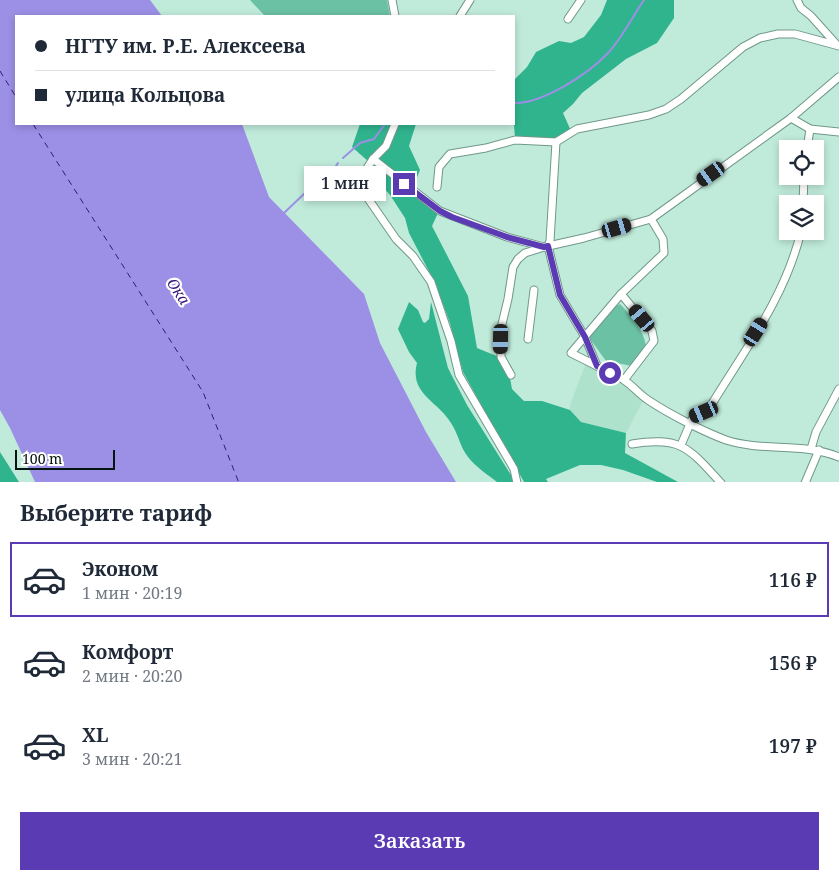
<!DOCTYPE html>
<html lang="ru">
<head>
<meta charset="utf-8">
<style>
	:root { --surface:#fff; --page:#f2f2f3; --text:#1f2937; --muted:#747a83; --line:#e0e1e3; --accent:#5a3bb3 }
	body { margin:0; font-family:"Noto Serif",serif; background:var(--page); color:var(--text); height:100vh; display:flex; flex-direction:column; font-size:19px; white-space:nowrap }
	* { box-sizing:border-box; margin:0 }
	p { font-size:16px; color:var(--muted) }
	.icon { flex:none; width:28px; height:28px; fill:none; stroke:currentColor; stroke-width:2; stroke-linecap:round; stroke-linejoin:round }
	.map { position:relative; height:482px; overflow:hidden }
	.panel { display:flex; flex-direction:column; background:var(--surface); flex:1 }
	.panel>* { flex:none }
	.banner { position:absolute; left:15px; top:15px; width:500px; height:110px; border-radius:0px; box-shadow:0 2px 8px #0003; display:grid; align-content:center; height:110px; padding:0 20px; background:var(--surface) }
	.tools { position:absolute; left:779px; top:140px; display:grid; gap:10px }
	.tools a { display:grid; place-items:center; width:45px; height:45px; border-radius:0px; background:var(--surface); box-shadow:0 2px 8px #0003; font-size:25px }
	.scale { position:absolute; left:15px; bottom:12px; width:100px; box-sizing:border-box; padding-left:5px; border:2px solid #05140f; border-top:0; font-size:14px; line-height:18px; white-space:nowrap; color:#05140f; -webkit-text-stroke:4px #fff; paint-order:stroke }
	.end { position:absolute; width:22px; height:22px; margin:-11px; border:6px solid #5a3bb3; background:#fff; box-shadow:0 0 0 2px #fff }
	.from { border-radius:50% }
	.bubble { position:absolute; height:35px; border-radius:0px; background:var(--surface); box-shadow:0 2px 8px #0003; font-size:16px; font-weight:600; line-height:35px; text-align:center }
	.car { position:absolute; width:15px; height:30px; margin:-15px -8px; border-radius:6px; box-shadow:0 0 4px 1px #0007; background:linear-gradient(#222 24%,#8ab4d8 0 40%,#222 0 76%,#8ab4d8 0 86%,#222 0) }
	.banner b { display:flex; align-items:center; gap:18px; height:48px; font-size:19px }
	.banner b+b { border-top:1px solid var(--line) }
	.banner i { width:12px; height:12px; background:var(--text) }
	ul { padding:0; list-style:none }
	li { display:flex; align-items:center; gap:15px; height:75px; margin:0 10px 8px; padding:0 10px; border:2px solid transparent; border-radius:0px }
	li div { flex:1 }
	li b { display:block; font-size:19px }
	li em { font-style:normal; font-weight:600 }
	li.on { border-color:var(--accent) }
	li>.icon { width:45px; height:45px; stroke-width:1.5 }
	h2 { padding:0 20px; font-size:22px; line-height:60px }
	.action { display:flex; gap:10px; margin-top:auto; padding:10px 20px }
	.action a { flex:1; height:58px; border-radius:0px; background:var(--accent); color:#fff; font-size:20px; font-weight:600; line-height:58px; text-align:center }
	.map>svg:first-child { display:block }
	.built { fill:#afe2cd }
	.green { fill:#6bc1a3 }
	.forest { fill:#30b48e }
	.water { fill:#9c8fe6 }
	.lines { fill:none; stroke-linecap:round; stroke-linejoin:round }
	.stream { stroke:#9c8fe6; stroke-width:2 }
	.ferry { stroke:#37167c; stroke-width:1; stroke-dasharray:6 5; stroke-linecap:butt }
	.street-casing { stroke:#709888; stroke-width:9 }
	.street { stroke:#fff; stroke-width:7 }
	.route { stroke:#5a3bb3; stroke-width:6 }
	.labels { text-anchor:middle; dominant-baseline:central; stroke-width:4.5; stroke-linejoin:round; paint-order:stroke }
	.water-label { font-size:15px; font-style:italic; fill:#37167c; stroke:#fff }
</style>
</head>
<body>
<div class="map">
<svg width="839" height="483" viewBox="0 0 839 483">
	<rect width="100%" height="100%" fill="#c0ebda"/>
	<!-- built -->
	<polygon class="built" points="586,363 627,387 627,388 644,399 626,433 581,422 570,410 570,405"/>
	<!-- green -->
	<g class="green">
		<polygon points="250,0 387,0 390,16 265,16"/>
		<path d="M620,304C632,317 643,329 646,346L632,366L606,361L588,336L608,310Z"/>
	</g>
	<!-- forest -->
	<g class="forest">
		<polygon points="607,0 674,0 674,18 657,43 626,59 582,93 573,104 563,113 571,131 556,140 515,138 514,125 507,124 514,124 514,80 527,67 536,52 559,41 571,43 584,37 601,15"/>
		<polygon points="360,124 416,124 409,146 420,170 411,193 438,213 432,226 468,296 477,348 499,357 510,378 512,389 524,401 542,401 570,410 581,422 626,433 625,453 678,482 657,482 623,470 601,465 580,465 546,479 548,482 524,482 463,372 450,323 436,285 409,233 405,218 390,195 382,186 369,162 352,147"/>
		<path d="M409,302L418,310L423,322L425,323L429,319L431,302L448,368L467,405L511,475L513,482H497C488,475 476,467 468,457C460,447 458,433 451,423C438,401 409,394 417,363L409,352L398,329Z"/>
		<polygon points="0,452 19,482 0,482"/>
	</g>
	<!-- water -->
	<polygon class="water" points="0,0 150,0 162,16 16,16 16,124 242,124 269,197 364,294 380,343 426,432 456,482 35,482 10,428 0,410"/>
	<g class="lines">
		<!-- stream -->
		<g class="stream">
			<path d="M514,103C542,104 588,74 607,54C620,41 633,16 644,0"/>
			<polyline points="343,158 360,143 374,139 385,124"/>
			<polyline points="284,213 305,193 316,179 331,173 338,163"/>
		</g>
		<!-- ferry -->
		<g class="ferry">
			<polyline points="0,71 16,97"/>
			<polyline points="33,124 203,392 239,483"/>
		</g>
		<!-- street casing -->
		<g class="street-casing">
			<g id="street">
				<polyline points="392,0 395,16"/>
				<polyline points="797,0 801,8 811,16 837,45"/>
				<polyline points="460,16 470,0"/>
				<polyline points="568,19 581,0"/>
				<polyline points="791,118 810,129 839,132"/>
				<polyline points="395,124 386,146 373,159 362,176 363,186 367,197 396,239 413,256 431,282 451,341 459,375 514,469 517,483"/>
				<path d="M556,142L550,241L548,246L560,295L585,337L597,366C606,371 616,374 624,380C633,386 639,394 648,400C669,414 702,431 726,440C763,452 803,442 839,457"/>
				<polyline points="807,149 810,129"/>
				<polyline points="373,159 440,211 507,237 544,247"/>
				<polyline points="437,187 439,167 450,154 486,148 515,140 556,142 577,129 649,115 666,109 681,99 743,47 760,38 778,34 795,34 839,46"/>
				<polyline points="803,204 804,176"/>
				<polyline points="621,294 652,331 654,341 624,380"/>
				<polyline points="528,339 534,290"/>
				<polyline points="597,366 571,353 621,294 664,253 663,239 651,219"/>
				<polyline points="511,375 501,357 501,328 508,299 513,267 518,259 525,253 544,247 584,238 651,219 791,118 839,77"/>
				<path d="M632,444C681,436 689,448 721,483"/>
				<path d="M681,445L693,417L704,412L710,407C744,351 786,296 801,231"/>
				<polyline points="811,449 816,432 839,389"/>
				<polyline points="805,483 819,450"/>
			</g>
		</g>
		<!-- street -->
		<use href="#street" class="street"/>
	</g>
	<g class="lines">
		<!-- route -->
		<polyline class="route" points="404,184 440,211 452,217 507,237 544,247 548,246 560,295 585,337 597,366 610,373"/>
	</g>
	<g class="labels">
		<!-- water labels -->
		<g class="water-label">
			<text transform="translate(179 291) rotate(57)">Ока</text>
		</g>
	</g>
</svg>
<div class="tools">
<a><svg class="icon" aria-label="locate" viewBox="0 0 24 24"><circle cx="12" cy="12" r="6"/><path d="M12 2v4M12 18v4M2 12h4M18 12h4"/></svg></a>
<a><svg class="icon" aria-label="layers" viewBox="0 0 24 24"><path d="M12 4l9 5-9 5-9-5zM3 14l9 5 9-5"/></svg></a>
</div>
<div class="scale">100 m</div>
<i class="end from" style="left:610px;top:373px"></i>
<i class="end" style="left:404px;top:184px"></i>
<div class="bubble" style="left:304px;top:166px;width:82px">1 мин</div>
<i class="car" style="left:711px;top:174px;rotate:235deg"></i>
<i class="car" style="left:617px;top:228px;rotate:74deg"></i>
<i class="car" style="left:642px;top:318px;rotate:320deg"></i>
<i class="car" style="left:756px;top:332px;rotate:32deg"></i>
<i class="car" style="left:501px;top:339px;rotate:181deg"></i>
<i class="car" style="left:704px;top:412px;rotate:247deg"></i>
<div class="banner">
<b><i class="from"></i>НГТУ им. Р.Е. Алексеева</b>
<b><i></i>улица Кольцова</b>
</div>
</div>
<section class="panel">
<h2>Выберите тариф</h2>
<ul>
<li class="on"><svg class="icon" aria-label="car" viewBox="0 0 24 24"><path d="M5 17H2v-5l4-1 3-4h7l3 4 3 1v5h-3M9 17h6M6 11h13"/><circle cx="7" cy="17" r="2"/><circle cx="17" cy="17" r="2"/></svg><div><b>Эконом</b><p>1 мин · 20:19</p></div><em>116 ₽</em></li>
<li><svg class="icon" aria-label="car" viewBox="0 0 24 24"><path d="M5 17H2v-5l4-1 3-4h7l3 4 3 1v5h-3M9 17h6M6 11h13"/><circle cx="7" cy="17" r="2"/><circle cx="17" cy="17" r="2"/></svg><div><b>Комфорт</b><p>2 мин · 20:20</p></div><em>156 ₽</em></li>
<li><svg class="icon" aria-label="car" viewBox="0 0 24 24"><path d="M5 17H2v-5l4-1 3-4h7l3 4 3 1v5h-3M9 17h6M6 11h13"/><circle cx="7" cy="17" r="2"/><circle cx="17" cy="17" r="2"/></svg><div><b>XL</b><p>3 мин · 20:21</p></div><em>197 ₽</em></li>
</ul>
<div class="action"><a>Заказать</a></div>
</section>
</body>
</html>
